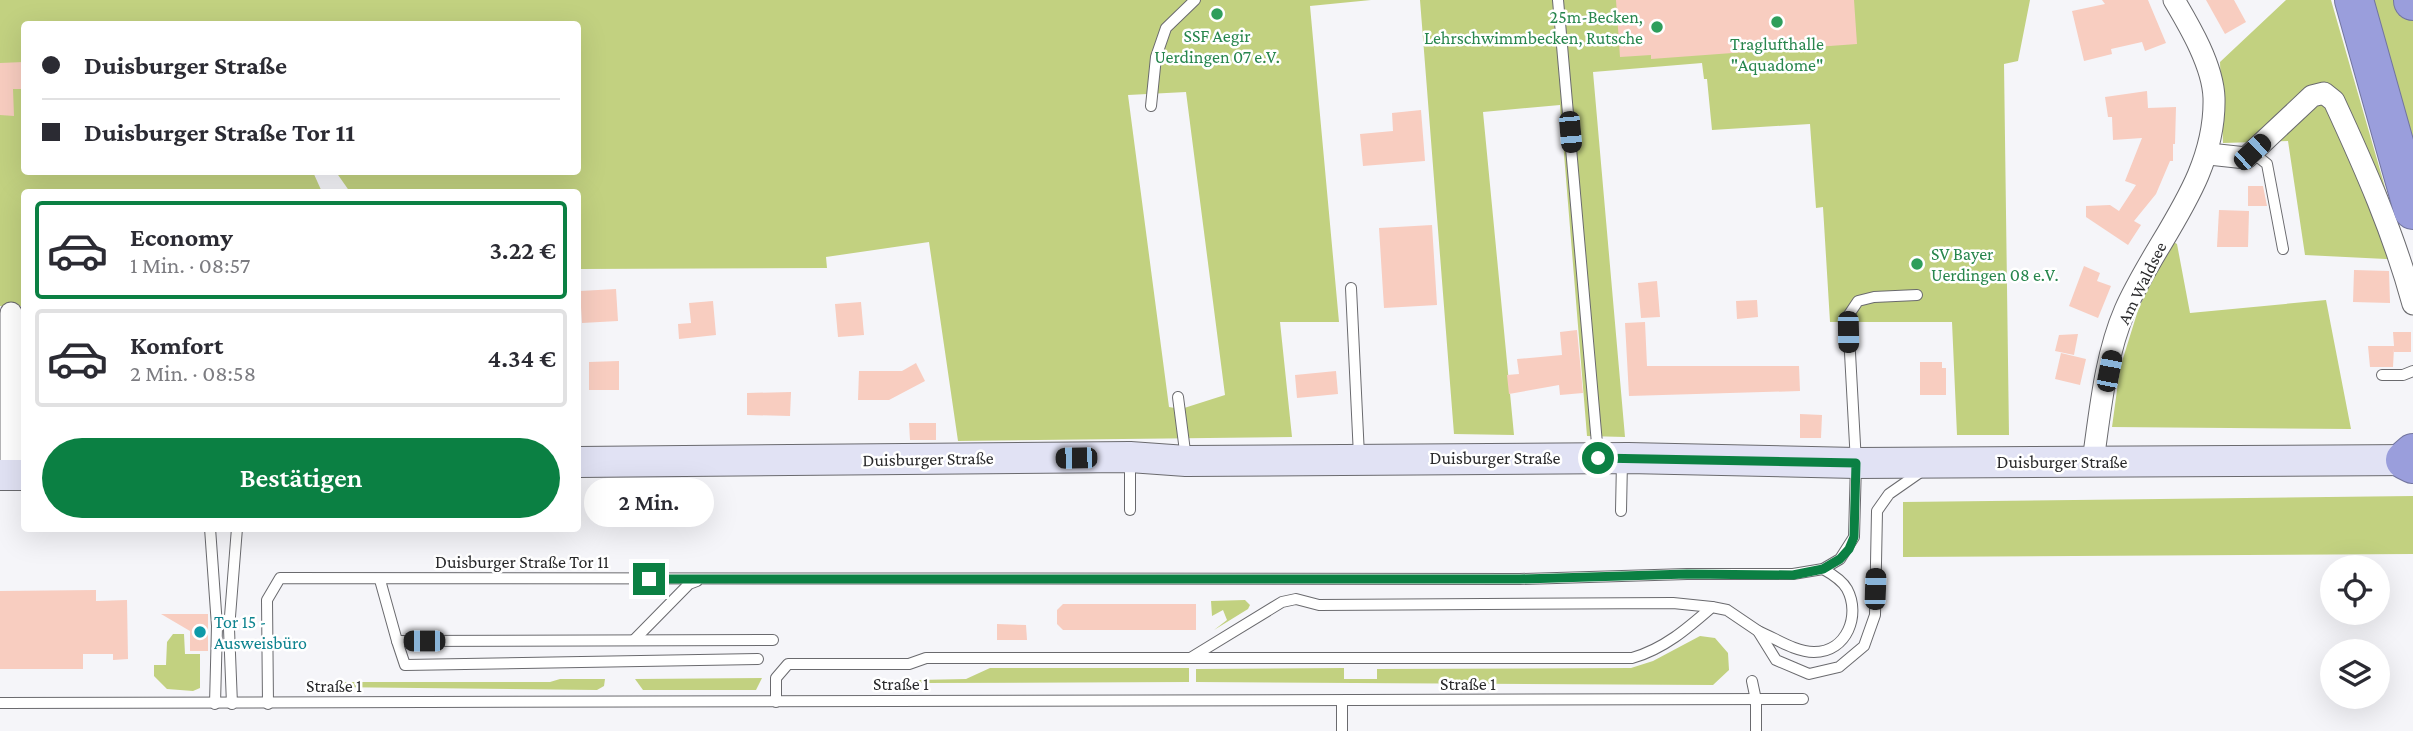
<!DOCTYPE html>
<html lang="de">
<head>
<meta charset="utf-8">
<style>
	:root { --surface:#fff; --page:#f7f7f7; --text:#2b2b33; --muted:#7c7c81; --line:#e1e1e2; --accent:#0b8043 }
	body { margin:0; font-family:"Crimson Pro",serif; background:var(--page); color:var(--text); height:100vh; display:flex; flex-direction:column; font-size:26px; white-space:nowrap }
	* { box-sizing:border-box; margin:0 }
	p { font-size:23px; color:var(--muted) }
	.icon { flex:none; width:38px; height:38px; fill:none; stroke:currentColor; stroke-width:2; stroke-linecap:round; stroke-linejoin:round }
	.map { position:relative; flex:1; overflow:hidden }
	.drawer { position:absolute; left:21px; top:189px; width:560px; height:343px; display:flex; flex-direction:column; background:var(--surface); border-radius:7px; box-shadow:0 7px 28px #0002 }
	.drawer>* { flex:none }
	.top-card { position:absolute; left:21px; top:21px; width:560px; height:154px; border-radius:7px; box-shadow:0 7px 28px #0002; display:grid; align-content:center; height:154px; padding:0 21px; background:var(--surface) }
	.buttons { position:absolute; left:2320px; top:555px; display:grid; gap:14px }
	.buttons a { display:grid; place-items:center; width:70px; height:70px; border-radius:50%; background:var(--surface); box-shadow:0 7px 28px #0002; font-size:35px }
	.end { position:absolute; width:32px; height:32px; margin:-16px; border:9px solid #0b8043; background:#fff; box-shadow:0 0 0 4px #fff }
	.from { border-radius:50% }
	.bubble { position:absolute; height:49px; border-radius:24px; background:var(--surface); box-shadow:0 7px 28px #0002; font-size:23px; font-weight:600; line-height:49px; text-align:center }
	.car { position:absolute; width:21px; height:42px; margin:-21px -10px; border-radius:9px; box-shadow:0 0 5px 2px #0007; background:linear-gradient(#222 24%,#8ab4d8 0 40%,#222 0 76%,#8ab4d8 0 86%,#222 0) }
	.top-card b { display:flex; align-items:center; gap:24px; height:66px; font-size:26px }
	.top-card b+b { border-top:2px solid var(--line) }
	.top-card i { width:18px; height:18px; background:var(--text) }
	ul { padding:12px 0 0; list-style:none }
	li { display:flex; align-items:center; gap:21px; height:98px; margin:0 14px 10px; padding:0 7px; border:4px solid var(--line); border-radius:7px }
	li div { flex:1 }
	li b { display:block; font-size:26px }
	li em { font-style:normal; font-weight:600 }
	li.selected { border-color:var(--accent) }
	li>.icon { width:63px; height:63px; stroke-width:1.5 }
	.cta { display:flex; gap:14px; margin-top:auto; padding:14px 21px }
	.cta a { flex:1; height:80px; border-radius:42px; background:var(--accent); color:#fff; font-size:28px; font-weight:600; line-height:80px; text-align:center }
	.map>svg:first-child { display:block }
	.green { fill:#c2d180; fill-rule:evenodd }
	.building { fill:#f8cdc0 }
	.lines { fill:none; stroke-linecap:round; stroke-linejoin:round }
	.lane-casing { stroke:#6a6a6e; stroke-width:12 }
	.street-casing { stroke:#6a6a6e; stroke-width:23 }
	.secondary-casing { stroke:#6a6a6e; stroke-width:32 }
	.highway-casing { stroke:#72759e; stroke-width:40 }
	.lane { stroke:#fff; stroke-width:10 }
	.street { stroke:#fff; stroke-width:21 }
	.secondary { stroke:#e1e2f4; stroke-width:30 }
	.highway { stroke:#9a9edc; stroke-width:38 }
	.route { stroke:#0b8043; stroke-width:9 }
	.leisure-dot { fill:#2e9e5b; stroke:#fff; stroke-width:2.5 }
	.culture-dot { fill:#0f9aa8; stroke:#fff; stroke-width:2.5 }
	.labels { text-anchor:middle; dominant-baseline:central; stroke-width:5; stroke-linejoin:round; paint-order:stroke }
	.leisure-label { font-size:18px; fill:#27864d; stroke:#fff }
	.street-label { font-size:18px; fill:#29292b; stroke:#fff }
	.culture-label { font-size:18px; fill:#0d838f; stroke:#fff; text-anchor:start }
</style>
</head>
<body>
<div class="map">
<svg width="2413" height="731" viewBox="0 0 2413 731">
	<rect width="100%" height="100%" fill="#f5f5f9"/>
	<!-- green -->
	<g class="green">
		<path d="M0,0H1371L1310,6L1339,322H1280L1292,437L958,441L929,242L826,257L827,268L578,269V192H350L336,172H578V24H24V172H313L322,192H24V306H0ZM1186,92L1225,395L1181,409L1169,407L1128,95Z"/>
		<polygon points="1420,0 2030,0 2018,61 2004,64 2009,435 1957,435 1952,322 1830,322 1823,207 1816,208 1810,124 1712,130 1707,79 1704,79 1702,63 1593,72 1625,437 1587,436 1560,105 1483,112 1514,435 1454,434"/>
		<polygon points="2286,0 2331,0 2406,260 2305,255 2288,141 2223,143 2220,62"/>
		<polygon points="2365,0 2413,0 2413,164"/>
		<polygon points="2172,241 2177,244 2190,313 2326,300 2351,429 2112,427 2120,368 2139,307"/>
		<polygon points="2413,496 2413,554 1903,557 1903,502"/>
		<polygon points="1245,600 1250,605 1248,609 1214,630 1227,620 1223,610 1212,616 1211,601"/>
		<polygon points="173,634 184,634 185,654 200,654 200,688 193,691 167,689 154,676 154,665 166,665 167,642"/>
		<polygon points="1700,636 1715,638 1728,653 1729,670 1713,685 1196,682 1196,669 1344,668 1344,679 1377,679 1377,669 1631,668 1653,661"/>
		<polygon points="990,668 1189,668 1189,682 922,683 918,680 966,679"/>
		<polygon points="762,678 756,690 643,690 635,679"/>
		<polygon points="560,679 605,679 604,686 597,690 327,687 327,682 550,682"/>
	</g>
	<!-- building -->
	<g class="building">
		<polygon points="1616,0 1854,0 1857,44 1651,59 1651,55 1620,57"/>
		<polygon points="2102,0 2148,0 2166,43 2145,51 2142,42 2111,49 2112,54 2084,61 2072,11 2105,4"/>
		<polygon points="2206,0 2234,0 2246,22 2225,34"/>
		<polygon points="24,62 24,89 13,89 14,116 0,115 0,63"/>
		<polygon points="2147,91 2148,108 2176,107 2175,144 2173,144 2173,161 2170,161 2156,194 2134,221 2141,225 2128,245 2086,217 2086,206 2110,205 2119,211 2136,185 2125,181 2142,138 2113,140 2112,117 2108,117 2105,97"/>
		<polygon points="1421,110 1425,161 1363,166 1360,134 1393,131 1392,113"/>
		<polygon points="2248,186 2263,186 2267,206 2248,206"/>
		<polygon points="2219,210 2249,211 2248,247 2217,247"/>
		<polygon points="1432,225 1437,305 1384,308 1379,228"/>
		<polygon points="2084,266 2100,273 2097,281 2111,286 2098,318 2069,306"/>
		<polygon points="2354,270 2389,271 2390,303 2353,302"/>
		<polygon points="1657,281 1660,317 1641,318 1638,283"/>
		<polygon points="616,289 618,321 582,323 580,291"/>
		<polygon points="1757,300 1758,317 1737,319 1736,301"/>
		<polygon points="713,301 716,335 679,339 678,324 691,323 689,303"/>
		<polygon points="861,302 864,335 838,337 835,304"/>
		<polygon points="1645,322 1647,366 1799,366 1800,391 1629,396 1625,323"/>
		<polygon points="1577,330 1583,393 1560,395 1559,385 1509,394 1507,375 1519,374 1517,359 1562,355 1560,332"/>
		<polygon points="2393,332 2411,332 2411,352 2394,352 2394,348 2393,367 2370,367 2368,346 2394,346"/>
		<polygon points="2078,334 2074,355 2055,351 2059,335"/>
		<polygon points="2061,353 2086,359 2080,385 2055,379"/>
		<polygon points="619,361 619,390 589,390 589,362"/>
		<polygon points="1920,362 1942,362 1942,368 1946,368 1946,395 1920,395"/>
		<polygon points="916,363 925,381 889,400 858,400 859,371 902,371"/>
		<polygon points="1336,371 1338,394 1297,398 1295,375"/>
		<polygon points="791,392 790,416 747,415 747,393"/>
		<polygon points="1800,414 1822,415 1821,438 1800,438"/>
		<polygon points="909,423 936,423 936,440 910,440"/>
		<polygon points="96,590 96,601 127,600 128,659 113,660 113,654 83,654 83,669 0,669 0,591"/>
		<polygon points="1063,604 1196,604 1196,630 1063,630 1057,624 1057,610"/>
		<polygon points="161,614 208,614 208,651 190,651 190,631"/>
		<polygon points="997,624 1026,625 1027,640 997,640"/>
	</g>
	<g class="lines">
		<!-- lane casing -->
		<g class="lane-casing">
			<g id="lane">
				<polyline points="1558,0 1598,455"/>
				<polyline points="1151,106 1156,57 1166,28 1195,0"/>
				<polyline points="2252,152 2267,164 2283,249"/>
				<polyline points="1351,288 1359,456"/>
				<polyline points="2382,375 2403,375 2413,371"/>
				<polyline points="1178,397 1186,459"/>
				<polyline points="1130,457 1130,510"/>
				<polyline points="1621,511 1622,461"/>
				<polyline points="210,528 217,626 215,704"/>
				<polyline points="380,580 397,641 773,640"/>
				<path d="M1758,631C1775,638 1795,652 1814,652C1847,652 1861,615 1847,589C1842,580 1832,574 1823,569"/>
				<polyline points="634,640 689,584 697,581"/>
				<polyline points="397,641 405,665 758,659"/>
				<polyline points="1192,657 1282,602 1296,599 1319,605 1673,603 1712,607"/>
				<polyline points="1752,681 1756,700 1756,731"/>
				<path d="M776,702V678L788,664H909L926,658H1632C1664,649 1688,628 1712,607L1727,610L1758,631L1776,660L1809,674L1839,667L1864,646L1875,615L1877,511L1889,494L1922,471"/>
				<polyline points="0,703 1803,699"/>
				<polyline points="232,704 229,629 237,528"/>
				<polyline points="268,704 267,600 280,578 1520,579 1687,574 1793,574 1823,569 1840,559 1854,537 1856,463 1848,316 1858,301 1874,297 1917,295"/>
				<polyline points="1342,731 1342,702"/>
			</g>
		</g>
		<!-- street casing -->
		<g class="street-casing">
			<g id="street">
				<path d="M2209,154L2246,158L2312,96L2324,93L2334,101C2365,168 2394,234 2413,304"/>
				<polyline points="11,313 11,475"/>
				<path d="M2093,461C2100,413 2105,356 2125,310C2156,239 2216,180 2214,98C2213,66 2190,27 2174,0"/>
			</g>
		</g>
		<!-- secondary casing -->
		<g class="secondary-casing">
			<g id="secondary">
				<polyline points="578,462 1130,457 1186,461 1628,458 1856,463 2413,460"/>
				<polyline points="0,475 24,475"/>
			</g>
		</g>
		<!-- highway casing -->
		<g class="highway-casing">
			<g id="highway">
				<polyline points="2354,0 2413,210"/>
				<polyline points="2413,0 2413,1"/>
				<polyline points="2413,453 2405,460 2413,464"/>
			</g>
		</g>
		<!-- lane -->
		<use href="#lane" class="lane"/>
		<!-- street -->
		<use href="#street" class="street"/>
		<!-- secondary -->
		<use href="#secondary" class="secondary"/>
		<!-- highway -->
		<use href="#highway" class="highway"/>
	</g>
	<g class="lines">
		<!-- route -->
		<polyline class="route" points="649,579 1520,579 1687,574 1793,575 1823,569 1840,559 1849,549 1854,537 1856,463 1598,458"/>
	</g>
	<!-- markers -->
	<g class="leisure-dot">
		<circle cx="1217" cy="14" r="7"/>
		<circle cx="1777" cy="22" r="7"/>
		<circle cx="1657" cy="27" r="7"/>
		<circle cx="1917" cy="264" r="7"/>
	</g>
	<circle class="culture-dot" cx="200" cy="632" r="7"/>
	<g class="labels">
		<!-- leisure labels -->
		<g class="leisure-label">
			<text x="1643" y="17" text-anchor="end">25m-Becken,<tspan x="1643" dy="21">Lehrschwimmbecken, Rutsche</tspan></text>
			<text x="1217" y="36">SSF Aegir<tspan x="1217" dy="21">Uerdingen 07 e.V.</tspan></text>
			<text x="1777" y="44">Traglufthalle<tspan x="1777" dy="21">"Aquadome"</tspan></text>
			<text x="1931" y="254" text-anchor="start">SV Bayer<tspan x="1931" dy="21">Uerdingen 08 e.V.</tspan></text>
		</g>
		<!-- street labels -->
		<g class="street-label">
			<text transform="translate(2142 283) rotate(-64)">Am Waldsee</text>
			<text x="1495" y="458">Duisburger Straße</text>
			<text transform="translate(928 459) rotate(-1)">Duisburger Straße</text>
			<text x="2062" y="462">Duisburger Straße</text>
			<text x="522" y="562">Duisburger Straße Tor 11</text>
			<text x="901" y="684">Straße 1</text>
			<text x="1468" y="684">Straße 1</text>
			<text x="334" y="686">Straße 1</text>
		</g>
		<!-- culture labels -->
		<g class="culture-label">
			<text x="214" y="622">Tor 15 -<tspan x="214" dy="21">Ausweisbüro</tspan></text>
		</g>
	</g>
</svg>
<div class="buttons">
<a><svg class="icon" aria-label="locate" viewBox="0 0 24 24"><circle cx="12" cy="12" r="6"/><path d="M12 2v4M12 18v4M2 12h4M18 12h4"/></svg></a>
<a><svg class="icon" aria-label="layers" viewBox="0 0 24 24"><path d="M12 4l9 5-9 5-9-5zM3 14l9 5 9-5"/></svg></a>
</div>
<i class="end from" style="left:1598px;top:458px"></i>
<i class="end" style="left:649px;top:579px"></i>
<div class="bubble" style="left:584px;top:478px;width:130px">2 Min.</div>
<i class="car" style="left:1570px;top:132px;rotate:175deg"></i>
<i class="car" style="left:2252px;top:152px;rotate:47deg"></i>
<i class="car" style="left:1848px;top:332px;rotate:179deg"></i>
<i class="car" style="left:2109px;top:371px;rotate:11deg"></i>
<i class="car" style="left:1076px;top:458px;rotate:269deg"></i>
<i class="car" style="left:1875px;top:589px;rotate:2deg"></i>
<i class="car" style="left:424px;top:641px;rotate:270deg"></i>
<div class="top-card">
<b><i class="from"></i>Duisburger Straße</b>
<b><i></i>Duisburger Straße Tor 11</b>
</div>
<section class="drawer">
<ul>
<li class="selected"><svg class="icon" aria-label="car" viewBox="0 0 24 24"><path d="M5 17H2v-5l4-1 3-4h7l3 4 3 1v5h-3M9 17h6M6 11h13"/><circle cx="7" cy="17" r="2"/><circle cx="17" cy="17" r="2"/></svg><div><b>Economy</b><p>1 Min. · 08:57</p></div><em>3.22 €</em></li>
<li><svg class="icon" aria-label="car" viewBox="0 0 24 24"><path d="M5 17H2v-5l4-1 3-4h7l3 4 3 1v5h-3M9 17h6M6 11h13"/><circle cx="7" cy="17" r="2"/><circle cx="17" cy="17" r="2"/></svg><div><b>Komfort</b><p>2 Min. · 08:58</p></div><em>4.34 €</em></li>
</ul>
<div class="cta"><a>Bestätigen</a></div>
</section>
</div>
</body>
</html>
